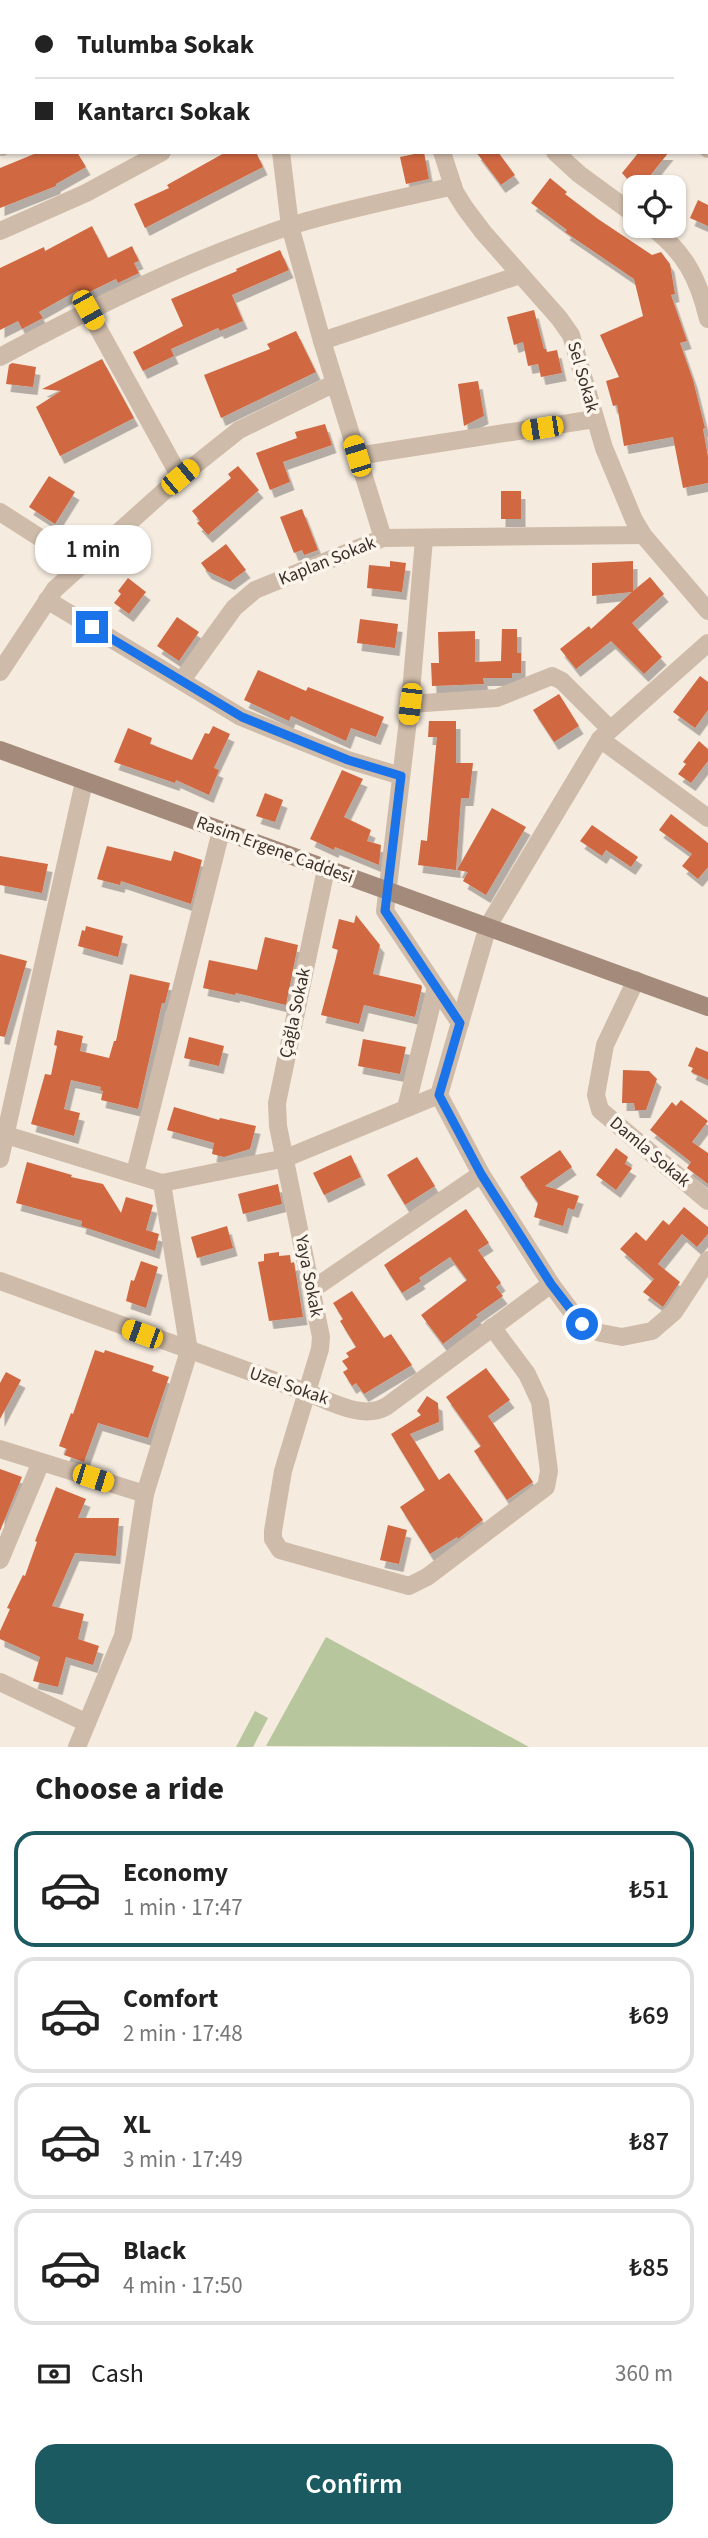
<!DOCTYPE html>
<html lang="en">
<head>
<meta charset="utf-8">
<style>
	:root { --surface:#fff; --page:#f6f6f6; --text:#222; --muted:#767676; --line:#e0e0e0; --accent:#1b5a61 }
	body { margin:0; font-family:"Source Sans 3",sans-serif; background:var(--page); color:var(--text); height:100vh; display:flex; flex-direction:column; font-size:26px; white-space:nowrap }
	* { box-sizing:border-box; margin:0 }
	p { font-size:23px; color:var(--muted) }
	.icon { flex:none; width:38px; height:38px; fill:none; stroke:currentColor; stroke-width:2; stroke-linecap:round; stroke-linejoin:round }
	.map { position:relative; height:1747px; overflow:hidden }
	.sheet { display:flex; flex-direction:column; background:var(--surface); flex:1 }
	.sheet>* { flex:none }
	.top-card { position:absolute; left:0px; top:0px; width:709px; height:154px; box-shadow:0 2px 5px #0004; display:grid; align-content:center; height:154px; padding:0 35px; background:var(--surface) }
	.controls { position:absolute; left:623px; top:175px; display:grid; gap:14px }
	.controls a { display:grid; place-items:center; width:63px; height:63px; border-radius:14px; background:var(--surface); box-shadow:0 2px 5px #0004; font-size:35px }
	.end { position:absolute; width:32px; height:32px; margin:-16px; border:9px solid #1a73e8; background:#fff; box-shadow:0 0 0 4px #fff }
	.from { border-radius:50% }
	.bubble { position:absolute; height:49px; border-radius:21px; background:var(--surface); box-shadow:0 2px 5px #0004; font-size:23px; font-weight:600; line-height:49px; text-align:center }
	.car { position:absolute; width:21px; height:42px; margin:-21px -10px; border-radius:9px; box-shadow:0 0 5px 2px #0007; background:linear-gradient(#f5c518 24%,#345 0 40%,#f5c518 0 76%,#345 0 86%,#f5c518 0) }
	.top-card b { display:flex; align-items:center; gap:24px; height:66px; font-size:26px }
	.top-card b+b { border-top:2px solid var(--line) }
	.top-card i { width:18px; height:18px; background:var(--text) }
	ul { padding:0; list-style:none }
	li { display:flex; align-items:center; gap:21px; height:116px; margin:0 14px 10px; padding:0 21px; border:4px solid var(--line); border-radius:21px }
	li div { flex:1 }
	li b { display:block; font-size:26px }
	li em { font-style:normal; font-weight:600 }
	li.current { border-color:var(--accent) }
	li>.icon { width:63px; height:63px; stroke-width:1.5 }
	h2 { padding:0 35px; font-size:32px; line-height:84px }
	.pay { display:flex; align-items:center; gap:18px; height:77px; padding:0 35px; font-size:26px }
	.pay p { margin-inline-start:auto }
	.cta { display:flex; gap:14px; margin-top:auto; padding:14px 35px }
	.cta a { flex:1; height:80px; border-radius:21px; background:var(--accent); color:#fff; font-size:28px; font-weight:600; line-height:80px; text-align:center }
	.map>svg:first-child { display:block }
	.green { fill:#b7c69d }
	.building { fill:#d06842; filter:url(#shadow) }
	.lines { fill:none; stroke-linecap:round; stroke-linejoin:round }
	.minor { stroke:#cfbba9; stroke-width:18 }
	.secondary { stroke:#a38a7a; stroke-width:18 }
	.route { stroke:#1a73e8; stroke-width:9 }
	.labels { text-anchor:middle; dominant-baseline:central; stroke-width:7; stroke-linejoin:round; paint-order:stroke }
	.street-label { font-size:18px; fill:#3b2f29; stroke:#fcf5ec }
</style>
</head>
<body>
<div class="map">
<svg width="708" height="1747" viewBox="0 0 708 1747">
	<defs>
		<filter id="shadow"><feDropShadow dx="4.5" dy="8" stdDeviation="0" flood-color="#0004"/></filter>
	</defs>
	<rect width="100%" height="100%" fill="#f5ebdf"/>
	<!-- green -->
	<g class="green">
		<polygon points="326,1637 529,1747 266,1746"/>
		<polygon points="255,1711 268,1718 253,1747 236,1747"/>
	</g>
	<!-- building -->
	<g class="building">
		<polygon points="39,152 77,152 86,167 56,184 56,186 0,208 0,168"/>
		<polygon points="226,152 256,152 263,167 145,228 134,204 169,188 167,185"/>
		<polygon points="424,152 429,179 406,184 400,157"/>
		<polygon points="476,152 498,152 515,175 501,185"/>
		<polygon points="639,152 669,152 641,187 635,188 622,173"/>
		<polygon points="550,178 567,192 565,194 598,219 652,255 661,252 670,264 675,294 671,295 687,341 680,343 693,380 705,428 703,429 708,457 708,483 683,488 673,437 624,446 617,405 613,406 606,381 619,377 600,335 643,316 634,279 565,232 567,230 531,203"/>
		<polygon points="698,200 708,205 708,226 690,218"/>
		<polygon points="92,226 108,258 132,246 139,261 134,263 139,273 118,283 116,279 81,296 78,290 39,312 43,318 22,329 18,321 0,330 0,268 44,247 45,251"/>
		<polygon points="280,250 289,270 232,295 243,321 220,331 218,328 171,349 174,356 143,371 133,352 183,326 171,299 237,271 236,269"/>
		<polygon points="534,310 544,349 546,349 547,352 557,350 562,373 541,377 538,364 528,366 523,342 514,345 507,317"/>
		<polygon points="296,331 316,372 221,418 204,375 270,349 267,344"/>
		<polygon points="102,359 134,418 60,456 36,407 61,391 42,389"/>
		<polygon points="12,363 36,367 33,387 6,384 9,365"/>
		<polygon points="478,381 484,416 464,426 458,384"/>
		<polygon points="325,424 332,445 283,462 290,482 270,490 256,453 297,438 295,432"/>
		<polygon points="238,466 259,490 208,535 197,523 200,521 192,511 231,478 228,474"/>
		<polygon points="49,476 75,492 55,524 29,507"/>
		<rect x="501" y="491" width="20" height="28"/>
		<polygon points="302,509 318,550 304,555 302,550 294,553 280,517"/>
		<polygon points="226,544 246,570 230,582 207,571 201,563"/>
		<polygon points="390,561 406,563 402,592 367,588 369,565 390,567"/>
		<polygon points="633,561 633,591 650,577 664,594 632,623 662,657 644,674 611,641 576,669 560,649 589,626 591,629 632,592 592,596 592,563"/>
		<polygon points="128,578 146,592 129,614 114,603 121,594 118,591"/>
		<polygon points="177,617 199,632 179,661 157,646"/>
		<polygon points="360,619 398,624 395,648 357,643"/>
		<polygon points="502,629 517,629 517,653 521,653 521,673 512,673 512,678 483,678 484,684 432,686 431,663 439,663 438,632 475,631 475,662 501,661"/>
		<polygon points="258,670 306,691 308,687 384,717 376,737 351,728 346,741 291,716 289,721 244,700"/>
		<polygon points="700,676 708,682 708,710 695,728 673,712"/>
		<polygon points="559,694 579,726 554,742 533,710"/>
		<polygon points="429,721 456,721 456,763 473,763 469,798 461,798 456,870 418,865 421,840 427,841 437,737 428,737"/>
		<polygon points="213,726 230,734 214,768 219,770 209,795 176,780 175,783 114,762 128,728 152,738 150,744 192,760 205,733 209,734"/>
		<polygon points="699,741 708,749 708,761 691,783 678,774 686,764 683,762"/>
		<polygon points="342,770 363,779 344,817 371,830 367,841 381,845 379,865 335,847 334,850 310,839"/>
		<polygon points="265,793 283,800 275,822 256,816"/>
		<polygon points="492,808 526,827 486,895 463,881 468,872 457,870"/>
		<polygon points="671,814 708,843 708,867 698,879 682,866 692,854 659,830"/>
		<polygon points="592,825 638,857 631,867 606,850 602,856 580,841"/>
		<polygon points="107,846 171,861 174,851 202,860 191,904 121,881 120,885 97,879"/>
		<polygon points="0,856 48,864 42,893 0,885"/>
		<polygon points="356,915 380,945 373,974 421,985 422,987 415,1017 364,1005 359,1024 321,1015 338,950 332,948 339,919 354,923"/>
		<polygon points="86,926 123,936 118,957 78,946 82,930 85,931"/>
		<polygon points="265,937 298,945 286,1005 236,993 235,995 203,988 209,960 257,970"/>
		<polygon points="0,954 27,961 5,1037 0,1036"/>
		<polygon points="130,974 170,983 165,1003 162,1003 138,1109 101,1100 103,1091 100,1090 101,1087 71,1080 64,1109 80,1113 74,1136 31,1124 45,1074 51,1075 57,1046 54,1045 57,1030 83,1036 80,1051 109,1058 114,1041 116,1041"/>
		<polygon points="189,1037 224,1046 219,1066 184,1058"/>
		<polygon points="363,1039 406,1047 400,1074 358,1066"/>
		<polygon points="696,1047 708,1052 708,1080 691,1072 693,1068 688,1066"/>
		<polygon points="623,1070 649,1071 657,1079 646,1110 635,1110 634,1103 622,1103"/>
		<polygon points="681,1100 708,1121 692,1142 708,1153 708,1184 687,1168 691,1162 650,1130 672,1102 676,1106"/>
		<polygon points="174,1107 219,1120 220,1118 256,1126 250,1149 224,1157 212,1154 214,1143 167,1130"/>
		<polygon points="616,1148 628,1157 625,1164 632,1168 616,1190 596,1175"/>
		<polygon points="560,1150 572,1167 545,1186 579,1196 574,1210 568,1208 563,1226 534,1217 538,1203 520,1177"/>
		<polygon points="351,1155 361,1177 324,1195 313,1173"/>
		<polygon points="417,1157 435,1186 405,1205 387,1175"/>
		<polygon points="27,1162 72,1175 71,1177 103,1184 121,1213 126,1197 153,1205 146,1230 159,1234 155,1251 81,1226 82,1221 16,1203"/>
		<polygon points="278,1184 282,1204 243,1214 238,1194"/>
		<polygon points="684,1207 708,1227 708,1234 697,1247 682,1234 658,1264 680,1282 663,1307 643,1292 654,1279 620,1249 636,1232 646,1241 663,1220 669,1225"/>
		<polygon points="466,1209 489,1243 478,1250 501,1283 496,1287 503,1296 476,1315 478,1317 443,1344 421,1315 467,1280 450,1257 419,1278 421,1281 402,1293 384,1265"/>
		<polygon points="227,1226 233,1248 197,1258 191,1237"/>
		<polygon points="279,1252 279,1256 290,1255 291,1263 294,1262 303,1317 269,1321 258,1262 264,1261 264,1254"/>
		<polygon points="141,1261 158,1267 146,1308 126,1301 131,1280 134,1281"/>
		<polygon points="352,1291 384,1338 391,1334 412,1365 364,1394 356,1383 352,1386 343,1372 348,1369 342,1361 349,1357 346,1353 356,1347 340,1321 343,1319 333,1303"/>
		<polygon points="95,1350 104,1353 105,1350 154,1366 152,1371 169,1377 148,1438 98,1423 84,1462 64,1455 67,1449 59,1446 71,1413 73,1414"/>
		<polygon points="486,1368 510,1400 488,1416 533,1482 507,1500 474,1451 481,1446 446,1397"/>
		<polygon points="6,1372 21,1380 0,1419 0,1383"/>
		<polygon points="427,1396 438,1403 439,1422 410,1434 439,1480 449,1473 483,1520 458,1539 457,1537 430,1554 400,1507 425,1490 391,1434 421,1415 417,1411"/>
		<polygon points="0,1469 22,1477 0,1531"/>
		<polygon points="56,1487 86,1499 78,1518 119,1518 116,1556 75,1553 52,1606 84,1614 78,1639 99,1646 93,1665 66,1657 58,1687 33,1681 40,1657 0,1639 0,1631 10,1609 7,1608 23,1575 25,1576 37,1542 35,1541"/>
		<polygon points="388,1525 407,1530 399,1564 380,1560"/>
	</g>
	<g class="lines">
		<!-- minor -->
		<g class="minor">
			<polyline points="6,0 7,2"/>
			<polyline points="293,0 293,2"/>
			<polyline points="404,0 404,2"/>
			<polyline points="266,2 269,0"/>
			<polyline points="686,2 687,0"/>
			<polyline points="0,70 2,70"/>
			<polyline points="0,147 2,147"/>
			<polyline points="707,148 708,149"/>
			<polyline points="281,152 290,226 322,341 383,538"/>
			<polyline points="442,152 455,192 465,208 483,232 559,318 571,335 604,448 634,520 643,535 708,611"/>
			<polyline points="555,152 579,174 635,215"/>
			<path d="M650,226C684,251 698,277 708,319"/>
			<polyline points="0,231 86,193 162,152"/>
			<polyline points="88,310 180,477"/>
			<polyline points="322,341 520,275"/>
			<path d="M0,357C93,307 187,261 287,227C340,210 399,199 453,186"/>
			<polyline points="357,456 595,419"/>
			<polyline points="0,512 81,564"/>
			<polyline points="424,539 410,704 385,911 460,1023"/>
			<polyline points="47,600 241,717 348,760 401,776"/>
			<polyline points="708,643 600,739 488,926 439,1095 481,1174 551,1284 577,1319 588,1328 601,1333 622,1337 652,1331 674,1312 708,1260"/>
			<polyline points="0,672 55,589 180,477 239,430 335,383"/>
			<polyline points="182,680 234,608 255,590 383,538 643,535"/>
			<polyline points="410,704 497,698 552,676 562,681 610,729"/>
			<polyline points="600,739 708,818"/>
			<polyline points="326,869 277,1103 278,1126 321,1337 320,1349 283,1471 273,1531 273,1539 280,1550 409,1586 427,1577 546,1487 549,1471 540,1402 527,1374 492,1327"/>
			<polyline points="636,980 605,1045 596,1095 600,1110 708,1201"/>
			<polyline points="406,1108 436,987"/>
			<polyline points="0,1133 162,1183 286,1158 439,1095"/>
			<polyline points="0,1159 84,782"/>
			<polyline points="135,1173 221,831"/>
			<path d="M0,1281L306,1392C330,1401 363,1421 387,1406L551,1284"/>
			<polyline points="313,1289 481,1174"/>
			<polyline points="0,1449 145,1494"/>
			<polyline points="0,1560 41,1462"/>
			<polyline points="0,1682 87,1723"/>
			<polyline points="77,1747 123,1636 145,1494 189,1351 162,1183"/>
		</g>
		<!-- secondary -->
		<polyline class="secondary" points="0,750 708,1007"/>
	</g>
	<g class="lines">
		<!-- route -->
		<polyline class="route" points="92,627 242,717 348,760 401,776 385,911 460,1023 439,1095 481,1174 551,1284 582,1324"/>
	</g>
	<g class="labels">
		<!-- street labels -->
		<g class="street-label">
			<text transform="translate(583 377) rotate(74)">Sel Sokak</text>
			<text transform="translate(327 561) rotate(-22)">Kaplan Sokak</text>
			<text transform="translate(275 850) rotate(20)">Rasim Ergene Caddesi</text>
			<text transform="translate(295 1013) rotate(-78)">Çağla Sokak</text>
			<text transform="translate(650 1152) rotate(40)">Damla Sokak</text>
			<text transform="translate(309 1276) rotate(79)">Yaya Sokak</text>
			<text transform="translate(289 1386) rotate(19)">Uzel Sokak</text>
		</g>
	</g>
</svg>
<div class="controls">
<a><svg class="icon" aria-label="locate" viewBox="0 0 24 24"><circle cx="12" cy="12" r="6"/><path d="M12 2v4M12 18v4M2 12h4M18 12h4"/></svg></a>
</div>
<i class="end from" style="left:582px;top:1324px"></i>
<i class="end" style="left:92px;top:627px"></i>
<div class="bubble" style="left:35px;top:525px;width:116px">1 min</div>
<i class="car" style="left:88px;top:310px;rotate:151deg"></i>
<i class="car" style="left:542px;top:428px;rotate:261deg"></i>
<i class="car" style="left:357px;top:456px;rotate:343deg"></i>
<i class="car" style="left:180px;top:477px;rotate:50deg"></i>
<i class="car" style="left:410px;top:704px;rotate:187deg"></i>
<i class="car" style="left:142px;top:1334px;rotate:290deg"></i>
<i class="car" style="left:93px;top:1478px;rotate:108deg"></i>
<div class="top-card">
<b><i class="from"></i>Tulumba Sokak</b>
<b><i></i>Kantarcı Sokak</b>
</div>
</div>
<section class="sheet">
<h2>Choose a ride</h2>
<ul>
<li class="current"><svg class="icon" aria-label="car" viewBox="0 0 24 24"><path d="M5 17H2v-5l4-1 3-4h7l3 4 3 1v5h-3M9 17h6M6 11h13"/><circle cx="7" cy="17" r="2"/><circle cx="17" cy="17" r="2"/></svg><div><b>Economy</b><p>1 min · 17:47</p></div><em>₺51</em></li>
<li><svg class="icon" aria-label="car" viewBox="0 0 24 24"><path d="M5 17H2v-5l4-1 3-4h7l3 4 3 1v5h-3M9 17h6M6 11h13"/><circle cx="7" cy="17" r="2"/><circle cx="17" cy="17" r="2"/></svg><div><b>Comfort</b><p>2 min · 17:48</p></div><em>₺69</em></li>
<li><svg class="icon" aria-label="car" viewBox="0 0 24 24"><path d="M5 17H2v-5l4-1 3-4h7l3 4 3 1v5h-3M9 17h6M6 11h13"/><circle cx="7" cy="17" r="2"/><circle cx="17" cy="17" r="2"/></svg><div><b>XL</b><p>3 min · 17:49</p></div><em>₺87</em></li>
<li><svg class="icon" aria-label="car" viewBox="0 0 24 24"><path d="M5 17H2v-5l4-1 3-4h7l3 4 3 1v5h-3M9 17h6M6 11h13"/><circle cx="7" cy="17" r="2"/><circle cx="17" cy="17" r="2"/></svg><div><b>Black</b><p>4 min · 17:50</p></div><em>₺85</em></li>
</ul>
<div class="pay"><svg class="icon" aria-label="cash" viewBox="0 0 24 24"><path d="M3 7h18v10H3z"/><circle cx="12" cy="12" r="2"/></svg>Cash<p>360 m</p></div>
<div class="cta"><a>Confirm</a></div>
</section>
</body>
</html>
